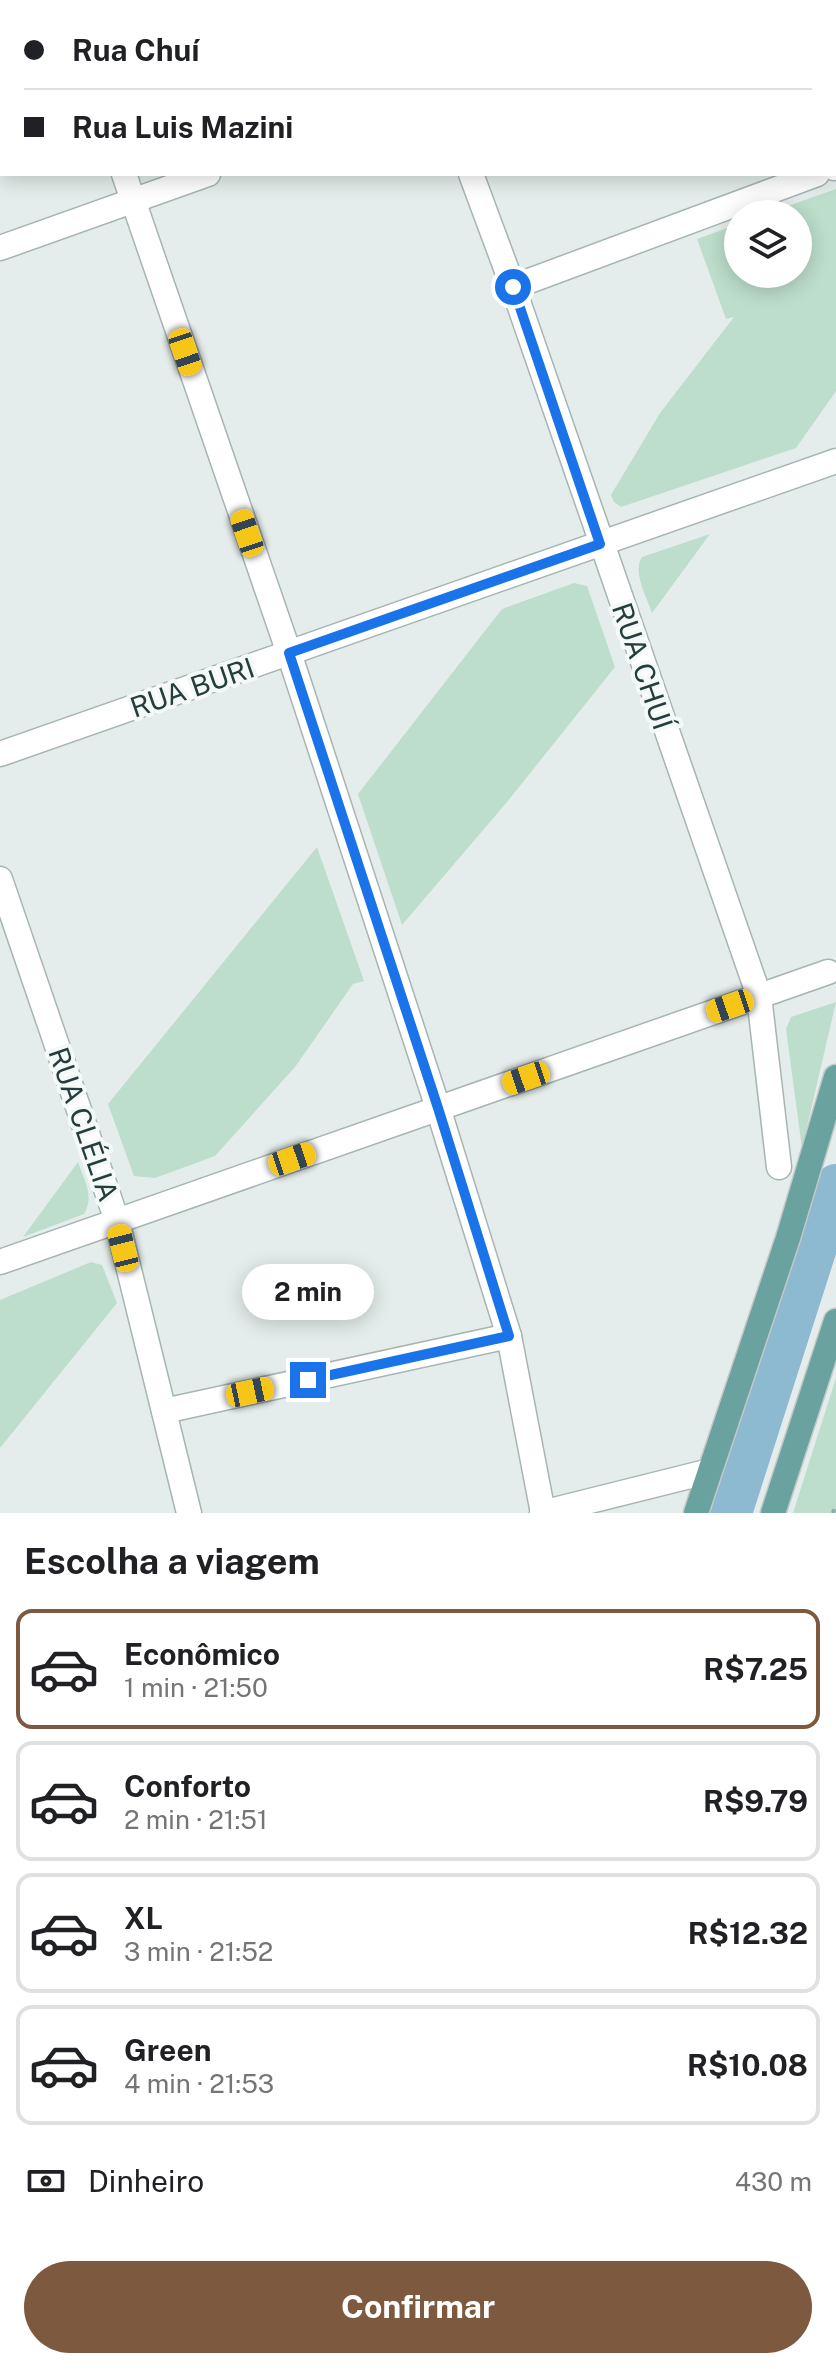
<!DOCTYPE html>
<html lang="pt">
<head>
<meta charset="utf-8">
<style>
	:root { --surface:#fff; --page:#f6f6f6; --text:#202124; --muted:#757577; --line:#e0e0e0; --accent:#7d5a3f }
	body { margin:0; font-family:"Public Sans",sans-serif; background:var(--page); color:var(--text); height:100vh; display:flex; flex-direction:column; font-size:30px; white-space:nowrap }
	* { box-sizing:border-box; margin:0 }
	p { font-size:26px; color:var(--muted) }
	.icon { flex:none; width:44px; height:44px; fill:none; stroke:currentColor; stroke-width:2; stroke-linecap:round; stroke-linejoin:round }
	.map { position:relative; height:1513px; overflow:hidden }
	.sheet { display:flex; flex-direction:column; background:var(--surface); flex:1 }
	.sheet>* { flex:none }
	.banner { position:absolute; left:0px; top:0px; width:836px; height:176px; box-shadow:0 4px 20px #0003; display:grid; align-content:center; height:176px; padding:0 24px; background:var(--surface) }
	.fabs { position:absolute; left:724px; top:200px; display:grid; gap:16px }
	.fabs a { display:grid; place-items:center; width:88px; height:88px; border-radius:50%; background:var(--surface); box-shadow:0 4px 20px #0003; font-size:40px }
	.end { position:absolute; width:36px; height:36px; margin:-18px; border:10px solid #1a73e8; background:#fff; box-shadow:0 0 0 4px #fff }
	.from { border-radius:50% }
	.bubble { position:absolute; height:56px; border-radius:28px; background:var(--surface); box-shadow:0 4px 20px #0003; font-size:26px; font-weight:700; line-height:56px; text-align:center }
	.car { position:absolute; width:24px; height:48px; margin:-24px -12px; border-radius:10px; box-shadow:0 0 6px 2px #0007; background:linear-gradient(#f5c518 24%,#345 0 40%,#f5c518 0 76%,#345 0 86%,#f5c518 0) }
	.banner b { display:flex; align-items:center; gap:28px; height:76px; font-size:30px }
	.banner b+b { border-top:2px solid var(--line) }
	.banner i { width:20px; height:20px; background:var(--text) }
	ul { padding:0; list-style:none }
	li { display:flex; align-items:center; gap:24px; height:120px; margin:0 16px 12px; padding:0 8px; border:4px solid var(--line); border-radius:16px }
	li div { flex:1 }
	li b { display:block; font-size:30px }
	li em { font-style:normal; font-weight:700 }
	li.selected { border-color:var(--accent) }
	li>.icon { width:72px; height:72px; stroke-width:1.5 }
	h2 { padding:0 24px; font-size:36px; line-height:96px }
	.pay { display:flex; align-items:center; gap:20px; height:88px; padding:0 24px; font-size:30px }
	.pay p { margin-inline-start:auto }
	.primary-button { display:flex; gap:16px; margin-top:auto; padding:16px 24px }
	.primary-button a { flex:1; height:92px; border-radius:48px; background:var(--accent); color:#fff; font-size:32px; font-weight:700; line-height:92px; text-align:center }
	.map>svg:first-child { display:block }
	.green { fill:#bddecc }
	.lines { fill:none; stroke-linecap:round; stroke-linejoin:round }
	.river { stroke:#8db9d1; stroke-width:42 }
	.minor-casing { stroke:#a6b5b3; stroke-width:27 }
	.major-casing { stroke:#c1c9c8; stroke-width:27 }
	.path { stroke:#85b0ab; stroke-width:4; stroke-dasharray:4 6; stroke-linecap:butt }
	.minor { stroke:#fff; stroke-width:24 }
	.major { stroke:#69a29e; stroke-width:24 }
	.route { stroke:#1a73e8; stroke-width:10 }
	.labels { text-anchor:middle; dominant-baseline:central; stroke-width:8; stroke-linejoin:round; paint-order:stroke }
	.street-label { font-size:28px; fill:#233e3c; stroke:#f4f9f8 }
</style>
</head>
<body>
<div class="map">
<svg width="836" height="1513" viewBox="0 0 836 1513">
	<rect width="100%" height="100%" fill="#e4edeb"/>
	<!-- green -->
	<g class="green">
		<polygon points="836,189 836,391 796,448 621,507 614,502 611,495 660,413 734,317 726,319 697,239 738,224 738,274 798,274 798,214 765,214"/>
		<path d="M710,534L652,613C647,597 632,572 642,557Z"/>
		<polygon points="574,583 587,586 615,667 507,802 402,925 358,794 502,609"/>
		<polygon points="317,847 364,981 353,984 295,1067 215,1156 155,1178 134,1176 108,1104"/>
		<polygon points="836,1002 802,1148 786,1029 791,1017"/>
		<path d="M78,1162C84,1180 95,1197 84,1214L23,1237Z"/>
		<polygon points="91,1262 102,1265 117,1303 0,1448 0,1300"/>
		<polygon points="836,1378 836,1513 793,1513"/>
	</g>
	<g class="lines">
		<!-- river -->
		<polyline class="river" points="731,1513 836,1185"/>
		<!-- minor casing -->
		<g class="minor-casing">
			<g id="minor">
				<polyline points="62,0 63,2"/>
				<polyline points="408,0 409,2"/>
				<polyline points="696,2 702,0"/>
				<polyline points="834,168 836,167"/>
				<polyline points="124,174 289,653 438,1108 509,1336 543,1513"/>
				<polyline points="471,174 513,287 759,996 779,1167"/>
				<polyline points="0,248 208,174"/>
				<polyline points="513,287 817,174"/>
				<polyline points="0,754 836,461"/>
				<polyline points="0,879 117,1221 189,1513"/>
				<polyline points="0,1262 828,972"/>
				<polyline points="164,1411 509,1336"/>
				<polyline points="542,1513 710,1471"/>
			</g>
		</g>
		<!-- major casing -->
		<g class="major-casing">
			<g id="major">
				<polyline points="696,1513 788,1238 836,1077"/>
				<polyline points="773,1513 836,1321"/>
			</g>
		</g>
		<!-- path -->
		<polyline class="path" points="833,1513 836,1504"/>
		<!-- minor -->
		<use href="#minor" class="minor"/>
		<!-- major -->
		<use href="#major" class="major"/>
	</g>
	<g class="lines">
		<!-- route -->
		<polyline class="route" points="308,1380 509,1336 438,1108 289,653 600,544 513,287"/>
	</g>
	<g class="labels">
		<!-- street labels -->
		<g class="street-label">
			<text transform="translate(643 666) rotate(71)">RUA CHUÍ</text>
			<text transform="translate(192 687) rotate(-19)">RUA BURI</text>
			<text transform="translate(84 1124) rotate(71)">RUA CLÉLIA</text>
		</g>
	</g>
</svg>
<div class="fabs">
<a><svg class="icon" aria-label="layers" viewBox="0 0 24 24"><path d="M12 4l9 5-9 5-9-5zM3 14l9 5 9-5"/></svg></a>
</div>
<i class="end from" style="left:513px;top:287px"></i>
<i class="end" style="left:308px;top:1380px"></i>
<div class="bubble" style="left:242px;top:1264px;width:132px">2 min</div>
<i class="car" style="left:185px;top:352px;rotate:161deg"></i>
<i class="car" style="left:247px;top:533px;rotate:341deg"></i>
<i class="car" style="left:730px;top:1006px;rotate:251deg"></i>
<i class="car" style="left:526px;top:1078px;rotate:251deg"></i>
<i class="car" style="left:292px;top:1159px;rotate:71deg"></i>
<i class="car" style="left:123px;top:1248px;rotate:346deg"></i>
<i class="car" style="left:250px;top:1392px;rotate:78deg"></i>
<div class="banner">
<b><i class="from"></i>Rua Chuí</b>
<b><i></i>Rua Luis Mazini</b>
</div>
</div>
<section class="sheet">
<h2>Escolha a viagem</h2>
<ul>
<li class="selected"><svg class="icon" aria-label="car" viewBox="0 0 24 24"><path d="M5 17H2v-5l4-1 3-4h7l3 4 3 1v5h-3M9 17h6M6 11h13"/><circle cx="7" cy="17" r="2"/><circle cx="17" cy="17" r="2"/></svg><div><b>Econômico</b><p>1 min · 21:50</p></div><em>R$7.25</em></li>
<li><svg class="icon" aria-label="car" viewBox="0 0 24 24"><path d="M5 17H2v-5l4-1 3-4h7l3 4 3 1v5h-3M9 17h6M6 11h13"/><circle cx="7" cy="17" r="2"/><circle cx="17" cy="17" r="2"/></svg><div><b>Conforto</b><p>2 min · 21:51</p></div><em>R$9.79</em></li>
<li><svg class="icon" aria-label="car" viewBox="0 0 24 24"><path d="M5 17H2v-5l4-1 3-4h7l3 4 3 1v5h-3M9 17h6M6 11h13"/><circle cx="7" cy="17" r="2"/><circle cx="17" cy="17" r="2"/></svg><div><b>XL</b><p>3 min · 21:52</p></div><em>R$12.32</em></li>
<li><svg class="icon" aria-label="car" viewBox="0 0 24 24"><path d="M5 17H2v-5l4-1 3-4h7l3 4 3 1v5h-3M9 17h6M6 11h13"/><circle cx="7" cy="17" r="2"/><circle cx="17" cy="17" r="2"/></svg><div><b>Green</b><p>4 min · 21:53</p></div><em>R$10.08</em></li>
</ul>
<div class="pay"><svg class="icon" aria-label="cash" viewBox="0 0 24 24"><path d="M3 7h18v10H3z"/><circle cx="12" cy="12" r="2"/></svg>Dinheiro<p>430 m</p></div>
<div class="primary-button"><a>Confirmar</a></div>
</section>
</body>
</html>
